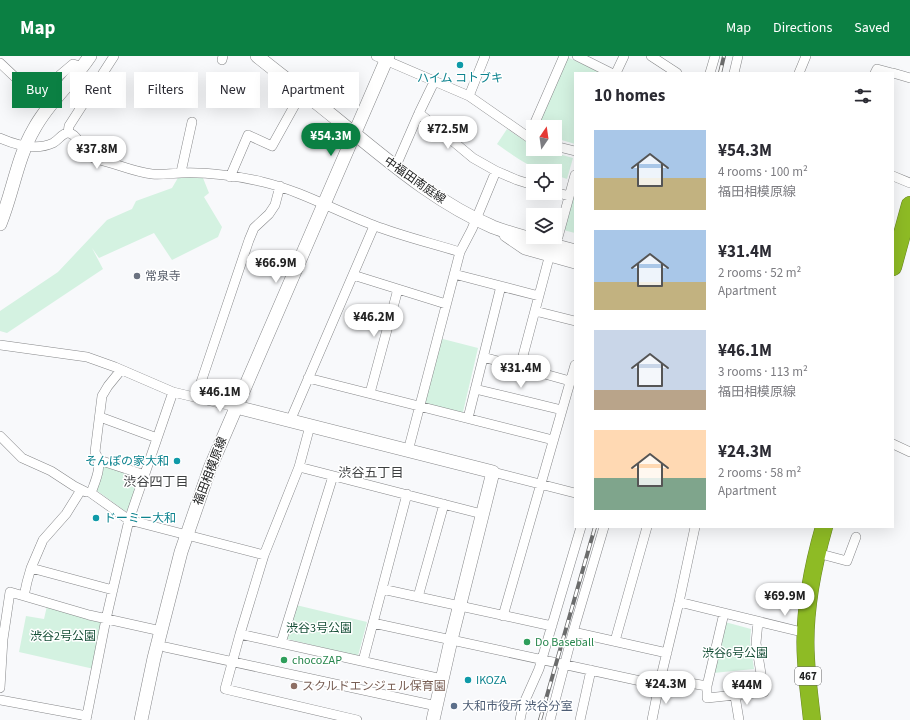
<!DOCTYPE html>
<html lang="en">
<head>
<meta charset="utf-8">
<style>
	:root { --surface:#fff; --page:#f2f2f3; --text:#2b2b33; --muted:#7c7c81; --accent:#0b8043 }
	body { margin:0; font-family:"Source Sans 3","Noto Sans JP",sans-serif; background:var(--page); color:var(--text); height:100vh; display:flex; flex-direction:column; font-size:15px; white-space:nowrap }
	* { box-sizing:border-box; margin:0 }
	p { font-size:13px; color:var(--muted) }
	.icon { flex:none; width:22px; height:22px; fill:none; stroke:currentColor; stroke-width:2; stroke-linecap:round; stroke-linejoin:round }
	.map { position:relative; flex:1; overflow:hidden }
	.drawer { position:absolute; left:574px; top:16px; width:320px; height:456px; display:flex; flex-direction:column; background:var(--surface); border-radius:0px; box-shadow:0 4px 16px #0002 }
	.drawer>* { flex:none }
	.guide { position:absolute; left:12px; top:16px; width:380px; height:36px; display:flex; gap:8px }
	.needle { width:26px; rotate:13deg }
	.controls { position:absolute; left:526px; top:64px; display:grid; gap:8px }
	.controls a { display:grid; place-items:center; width:36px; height:36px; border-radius:0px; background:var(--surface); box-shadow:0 4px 16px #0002; font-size:20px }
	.price { position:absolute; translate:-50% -34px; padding:0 9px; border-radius:14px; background:#fff; color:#222; font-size:13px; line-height:26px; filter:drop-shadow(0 1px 2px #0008) }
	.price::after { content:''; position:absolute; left:50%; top:24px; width:12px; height:9px; margin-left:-6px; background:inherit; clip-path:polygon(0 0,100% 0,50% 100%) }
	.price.current { background:var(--accent); color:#fff }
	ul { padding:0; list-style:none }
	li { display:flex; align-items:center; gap:12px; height:100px; padding:0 20px }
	li span { display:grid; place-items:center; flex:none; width:112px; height:80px; border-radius:0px; color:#555 }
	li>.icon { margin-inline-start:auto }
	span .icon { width:48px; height:48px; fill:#fffc; stroke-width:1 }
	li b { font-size:17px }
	h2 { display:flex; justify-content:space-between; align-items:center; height:48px; padding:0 20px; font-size:17px }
	.tag { padding:0 14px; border-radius:0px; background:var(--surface); box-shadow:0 4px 16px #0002; font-size:14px; line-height:36px }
	.tag.current { background:var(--accent); color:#fff }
	header { display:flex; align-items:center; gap:24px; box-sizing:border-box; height:56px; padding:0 20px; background:var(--accent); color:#fff }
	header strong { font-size:19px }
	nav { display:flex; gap:22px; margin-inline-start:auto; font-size:14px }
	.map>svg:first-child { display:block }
</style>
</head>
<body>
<header>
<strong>Map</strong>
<nav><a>Map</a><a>Directions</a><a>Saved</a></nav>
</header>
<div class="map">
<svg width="910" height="664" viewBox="0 0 910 664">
	<rect width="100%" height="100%" fill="#f8f9fb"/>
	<path fill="#d4f2e1" d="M567 1 603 17H575V88L555 82V71H537Z
		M507 73 533 90V93H541L573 102 567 123 555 119V115C531 115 516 101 497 88Z
		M179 120 203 122 209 137 204 141 222 171 218 181 172 204 154 177 99 202 92 192 103 213 7 277 0 275V255L58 216 107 164 132 153 136 145 172 132Z
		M575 128V177L563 174Z
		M439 282 478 292 463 356 460 357 424 348Z
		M105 410 138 420 140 424 129 454 125 455 96 434 103 411Z
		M296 549 367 566 358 600 287 583Z
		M47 550 104 565 94 613 19 596 26 560 44 563Z
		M725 566 751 573 750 585 754 613 713 617Z"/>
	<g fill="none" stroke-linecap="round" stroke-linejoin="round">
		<defs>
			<path id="street" d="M376 0 469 40 528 81 533 83
				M577 0 611 17
				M651 0 677 17
				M222 4 223 0
				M0 7 35 40 73 8 83 11
				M616 17 624 0
				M710 17 715 0
				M734 17 738 0
				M799 17 806 0
				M875 17 877 13 892 17
				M893 17 910 22
				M434 26 419 57 473 102 496 115 517 124 533 129
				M469 40 485 0
				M533 71 564 0
				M68 77 69 70 114 0
				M0 82C16 89 36 95 53 87 59 84 62 77 68 77 77 77 82 93 88 99 90 101 94 102 96 103 115 107 133 116 152 118 162 119 172 117 182 117 206 116 239 120 263 126 301 135 336 155 373 169 401 180 431 187 460 196
				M555 90 575 95
				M395 112 419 57
				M181 116 192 66
				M893 120 910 127
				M230 121 248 79 272 90 302 36
				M555 136 569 140
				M558 181 575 119
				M454 218 539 240
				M353 219 446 248
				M535 255 575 265
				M0 289 87 301 115 311 173 336 236 351
				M483 301 570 325
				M520 311 550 198
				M121 314 108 330 102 340 95 396C103 410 96 423 91 437L129 464 264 499
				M308 322 553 384
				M475 333 562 354
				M370 337 398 233
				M196 341 249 184 254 172 269 158 275 149 280 130
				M100 361 157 382
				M468 362 501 230
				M290 365 374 170
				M310 370 299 411 264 499 240 578 225 633 357 664
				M0 380 22 402 51 415 74 430 86 436
				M893 388 910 396
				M408 395 460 196 472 173 496 115
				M99 404 145 419
				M299 411 482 458
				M493 416 575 437
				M604 471 573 576 667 597
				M817 497 847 505 856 481
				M31 512 113 534
				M382 533 552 570
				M24 540 89 559 161 575
				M418 541 444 448
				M679 546 806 577
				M724 557 707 630V642L764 636 756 587 758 566
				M503 560 575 309
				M373 567 659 629
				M240 578 442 623
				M615 585 647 471
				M281 587 333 420
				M165 591 432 649
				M363 605 407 438
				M666 623 707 630
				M0 632 3 583 10 536 24 540 27 526 31 512 43 484 66 458 81 434
				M735 640 739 664
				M0 644 87 660
				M86 664 106 563 129 464 173 336
				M520 664 523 649 539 613 581 471
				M550 664 573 576
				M580 664 591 614
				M652 664 659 629 679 546 695 471"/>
			<path id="secondary" d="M257 0C286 23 316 46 345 70 392 108 437 147 493 171 519 181 548 187 575 195
				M0 168C13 136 17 102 34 73 49 45 73 26 90 0
				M506 179 525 192 575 206
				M236 351 493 416 451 584 433 664
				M141 664 154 602 181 496 210 412 388 0"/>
			<path id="highway" d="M893 211 910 149
				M812 664C810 644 807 624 806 603 803 559 812 513 824 471"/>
		</defs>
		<use href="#street" stroke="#868789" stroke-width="10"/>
		<use href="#secondary" stroke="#868789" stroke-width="14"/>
		<use href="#highway" stroke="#688524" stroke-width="18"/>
		<use href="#street" stroke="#fff" stroke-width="9"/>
		<use href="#secondary" stroke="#fff" stroke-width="13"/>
		<use href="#highway" stroke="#8ebb25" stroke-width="17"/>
		<defs>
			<path id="rail" d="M720 17 724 0
				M540 664 595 471"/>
		</defs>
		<use href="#rail" stroke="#6b6c6c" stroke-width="4"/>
		<use href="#rail" stroke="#fff" stroke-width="2.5" stroke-dasharray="8" stroke-linecap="butt"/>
	</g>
	<g fill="#0f9aa8" stroke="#fff" stroke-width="1.5">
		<circle cx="460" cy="9" r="4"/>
		<circle cx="177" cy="405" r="4"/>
		<circle cx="96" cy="462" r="4"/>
		<circle cx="468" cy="624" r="4"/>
	</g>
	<circle fill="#6b7280" stroke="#fff" stroke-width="1.5" cx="137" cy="220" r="4"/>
	<g fill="#2e9e5b" stroke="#fff" stroke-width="1.5">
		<circle cx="527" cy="586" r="4"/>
		<circle cx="284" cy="604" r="4"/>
	</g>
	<circle fill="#8d6e63" stroke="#fff" stroke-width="1.5" cx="294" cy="630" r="4"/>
	<circle fill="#5c6f8a" stroke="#fff" stroke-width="1.5" cx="454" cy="650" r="4"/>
	<g text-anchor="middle" stroke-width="3" stroke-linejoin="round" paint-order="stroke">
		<rect fill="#fff" stroke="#646464" stroke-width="1" x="795" y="611" width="26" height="18" rx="3"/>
		<g font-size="11" font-weight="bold" fill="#212222">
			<text x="808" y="624">467</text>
		</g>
		<g font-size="12" fill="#0d838f" stroke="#fff" text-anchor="start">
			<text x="460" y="26" text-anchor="middle">ハイム コトブキ</text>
			<text x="169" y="409" text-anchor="end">そんぽの家大和</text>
			<text x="104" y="466">ドーミー大和</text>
			<text x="476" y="628">IKOZA</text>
		</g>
		<g font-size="12" fill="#212222" stroke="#fff">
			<text transform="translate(415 124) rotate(35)" y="4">中福田南庭線</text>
			<text transform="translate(210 415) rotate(-69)" y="4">福田相模原線</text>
		</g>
		<g font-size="12" fill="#5b616d" stroke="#fff" text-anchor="start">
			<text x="145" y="224">常泉寺</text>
		</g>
		<g font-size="12" fill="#164f37" stroke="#fff">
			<text x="319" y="576">渋谷3号公園</text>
			<text x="63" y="584">渋谷2号公園</text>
			<text x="735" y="601">渋谷6号公園</text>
		</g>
		<g font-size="12" fill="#27864d" stroke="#fff" text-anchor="start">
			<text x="535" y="590">Do Baseball</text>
			<text x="292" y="608">chocoZAP</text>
		</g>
		<g font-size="12" fill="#785e54" stroke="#fff" text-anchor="start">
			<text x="302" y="634">スクルドエンジェル保育園</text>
		</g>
		<g font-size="12" fill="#4e5e75" stroke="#fff" text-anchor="start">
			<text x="462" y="654">大和市役所 渋谷分室</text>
		</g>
		<g font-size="13" fill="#3d3f40" stroke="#fff">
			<text x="371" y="421">渋谷五丁目</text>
			<text x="156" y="430">渋谷四丁目</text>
		</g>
	</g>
</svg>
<div class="controls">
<a><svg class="needle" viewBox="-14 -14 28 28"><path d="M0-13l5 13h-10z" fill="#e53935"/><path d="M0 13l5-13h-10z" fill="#7c7c81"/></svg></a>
<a><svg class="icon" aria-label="locate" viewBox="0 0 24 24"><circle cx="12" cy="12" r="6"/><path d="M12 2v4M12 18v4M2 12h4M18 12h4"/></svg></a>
<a><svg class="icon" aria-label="layers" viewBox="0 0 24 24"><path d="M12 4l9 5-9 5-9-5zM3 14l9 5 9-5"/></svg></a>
</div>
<b class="price" style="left:448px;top:94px">¥72.5M</b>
<b class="price current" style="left:331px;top:101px">¥54.3M</b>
<b class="price" style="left:97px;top:114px">¥37.8M</b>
<b class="price" style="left:276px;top:228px">¥66.9M</b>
<b class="price" style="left:374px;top:282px">¥46.2M</b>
<b class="price" style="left:521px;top:333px">¥31.4M</b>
<b class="price" style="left:220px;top:357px">¥46.1M</b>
<b class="price" style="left:785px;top:561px">¥69.9M</b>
<b class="price" style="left:666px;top:649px">¥24.3M</b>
<b class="price" style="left:747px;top:650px">¥44M</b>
<div class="guide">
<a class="tag current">Buy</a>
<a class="tag">Rent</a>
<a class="tag">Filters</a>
<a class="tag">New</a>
<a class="tag">Apartment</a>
</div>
<section class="drawer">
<h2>10 homes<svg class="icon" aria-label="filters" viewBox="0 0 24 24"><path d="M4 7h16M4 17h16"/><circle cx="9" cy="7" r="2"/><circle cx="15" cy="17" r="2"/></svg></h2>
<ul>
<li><span style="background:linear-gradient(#a9c7e8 60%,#c2b280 0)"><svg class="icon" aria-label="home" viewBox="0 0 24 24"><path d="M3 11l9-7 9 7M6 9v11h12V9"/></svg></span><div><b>¥54.3M</b><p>4 rooms · 100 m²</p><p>福田相模原線</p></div></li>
<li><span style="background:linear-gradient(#a9c7e8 65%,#c2b280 0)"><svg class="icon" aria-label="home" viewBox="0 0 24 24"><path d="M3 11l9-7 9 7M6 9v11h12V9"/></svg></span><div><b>¥31.4M</b><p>2 rooms · 52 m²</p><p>Apartment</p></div></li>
<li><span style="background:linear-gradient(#c9d6e8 75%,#b9a48a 0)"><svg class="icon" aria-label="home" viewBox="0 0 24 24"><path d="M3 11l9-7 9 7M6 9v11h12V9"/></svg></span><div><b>¥46.1M</b><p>3 rooms · 113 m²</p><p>福田相模原線</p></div></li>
<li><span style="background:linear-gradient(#ffd9b3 60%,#7fa58c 0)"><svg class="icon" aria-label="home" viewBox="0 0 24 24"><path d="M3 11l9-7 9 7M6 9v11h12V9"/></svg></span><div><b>¥24.3M</b><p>2 rooms · 58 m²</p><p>Apartment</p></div></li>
</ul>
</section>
</div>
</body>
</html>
